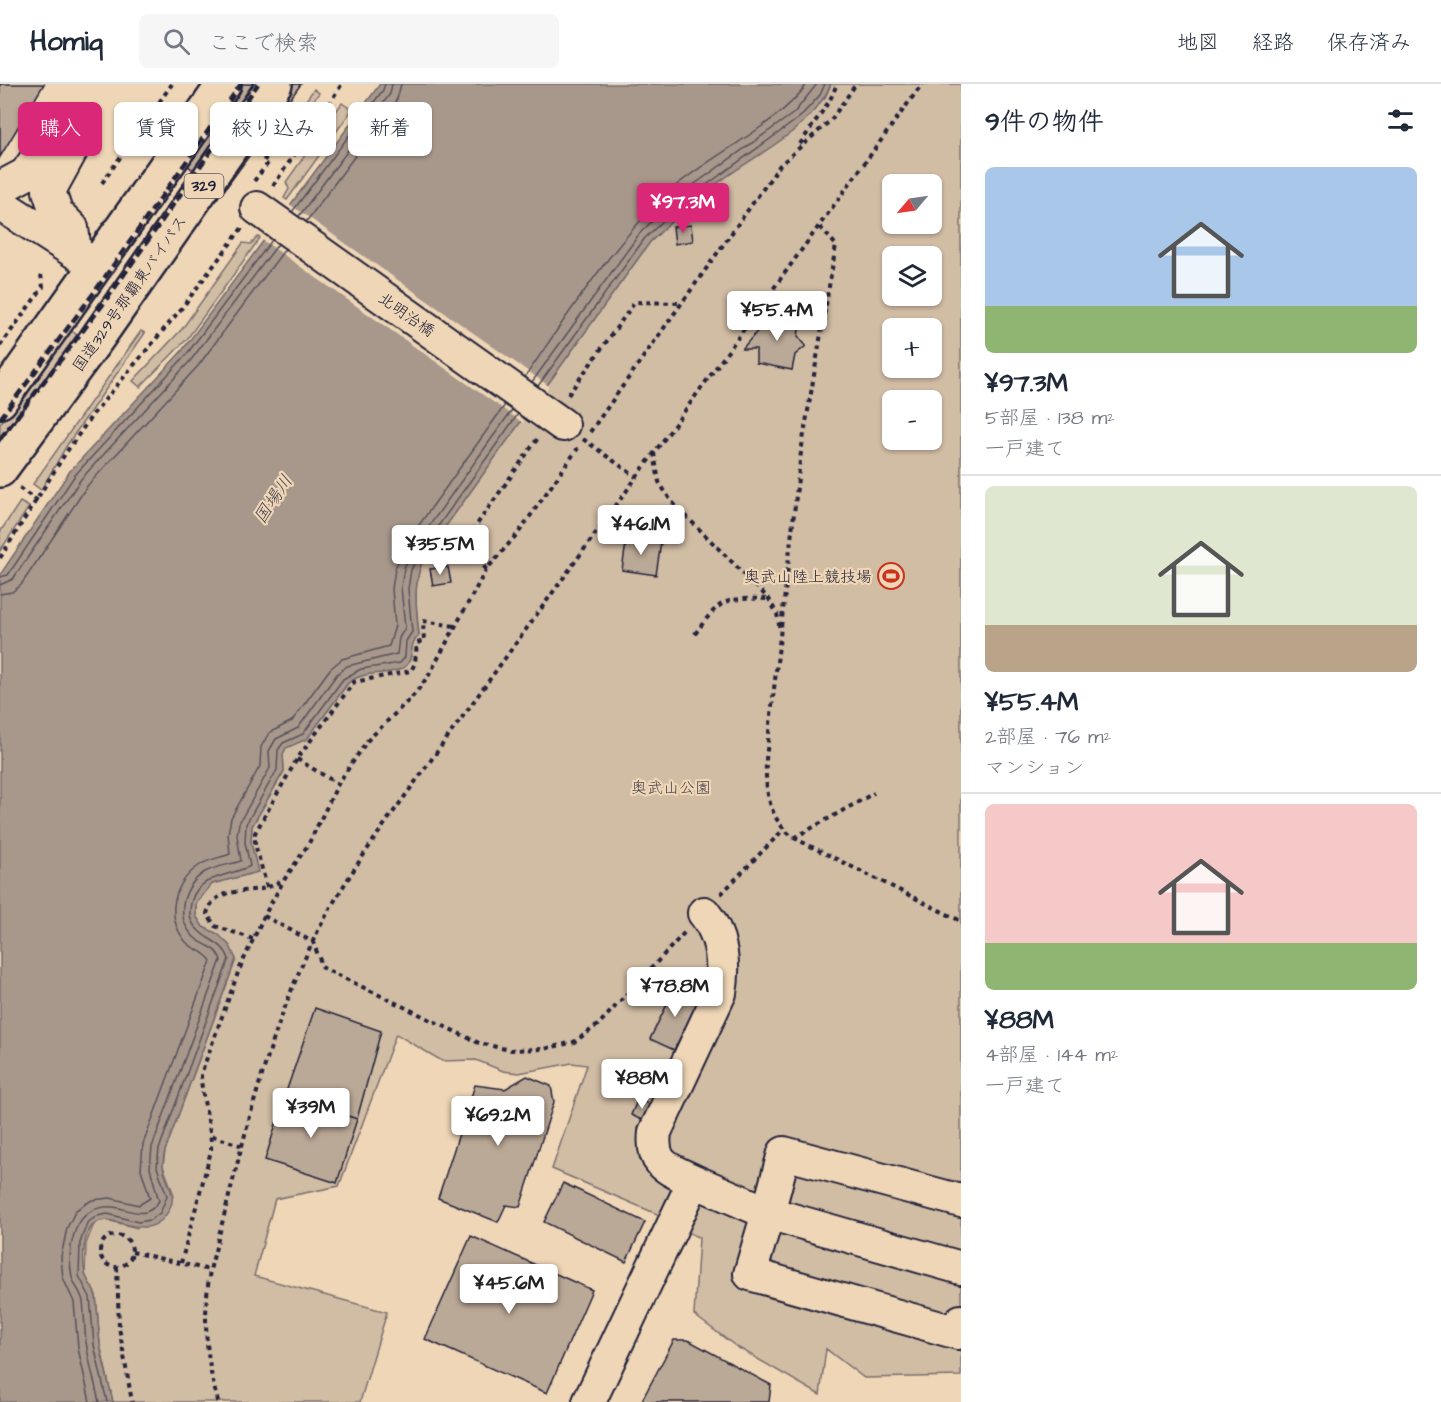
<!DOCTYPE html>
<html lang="ja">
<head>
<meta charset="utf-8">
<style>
	:root { --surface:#fff; --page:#f6f6f7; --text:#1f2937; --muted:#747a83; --line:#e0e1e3; --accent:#db2777 }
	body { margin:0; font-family:"Architects Daughter","Klee One",sans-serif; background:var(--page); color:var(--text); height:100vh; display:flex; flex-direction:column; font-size:22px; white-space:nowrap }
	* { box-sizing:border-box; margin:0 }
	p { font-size:20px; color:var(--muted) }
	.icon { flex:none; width:33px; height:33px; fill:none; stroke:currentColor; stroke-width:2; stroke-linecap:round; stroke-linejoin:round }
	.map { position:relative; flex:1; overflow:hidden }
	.panel { display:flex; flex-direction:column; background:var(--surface); width:480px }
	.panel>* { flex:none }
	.banner { position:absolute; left:18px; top:18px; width:570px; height:54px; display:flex; gap:12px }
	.needle { width:39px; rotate:241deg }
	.buttons { position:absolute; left:882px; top:90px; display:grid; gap:12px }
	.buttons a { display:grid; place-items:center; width:60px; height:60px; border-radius:9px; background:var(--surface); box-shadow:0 2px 4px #0004; font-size:30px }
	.price { position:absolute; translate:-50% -51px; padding:0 14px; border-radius:6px; background:#fff; color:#222; font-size:20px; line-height:39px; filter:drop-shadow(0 2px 3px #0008) }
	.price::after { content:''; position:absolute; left:50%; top:36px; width:18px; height:14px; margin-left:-9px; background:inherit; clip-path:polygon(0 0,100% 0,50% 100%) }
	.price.active { background:var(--accent); color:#fff }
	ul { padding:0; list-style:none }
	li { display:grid; align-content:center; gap:12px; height:318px; padding:0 24px }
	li+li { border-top:2px solid var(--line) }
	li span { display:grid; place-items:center; height:186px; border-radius:9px; color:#555 }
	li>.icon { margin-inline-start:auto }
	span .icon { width:108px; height:108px; fill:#fffc; stroke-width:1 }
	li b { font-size:26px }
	h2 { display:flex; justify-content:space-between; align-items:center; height:72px; padding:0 24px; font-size:26px }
	.chip { padding:0 21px; border-radius:9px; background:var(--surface); box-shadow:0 2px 4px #0004; font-size:21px; line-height:54px }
	.chip.active { background:var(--accent); color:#fff }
	header { display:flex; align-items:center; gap:36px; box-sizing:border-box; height:84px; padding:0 30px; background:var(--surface); border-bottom:2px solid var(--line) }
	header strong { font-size:28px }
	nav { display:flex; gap:33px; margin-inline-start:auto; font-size:21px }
	.search { width:420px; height:54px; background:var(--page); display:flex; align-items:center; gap:15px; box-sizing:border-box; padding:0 21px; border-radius:9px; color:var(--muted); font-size:22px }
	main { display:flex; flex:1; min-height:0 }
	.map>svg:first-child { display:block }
</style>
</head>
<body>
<header>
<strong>Homiq</strong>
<div class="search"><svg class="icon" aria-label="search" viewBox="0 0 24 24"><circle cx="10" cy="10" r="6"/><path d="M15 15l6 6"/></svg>ここで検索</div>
<nav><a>地図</a><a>経路</a><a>保存済み</a></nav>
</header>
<main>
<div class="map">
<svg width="961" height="1318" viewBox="0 0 961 1318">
	<rect width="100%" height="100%" fill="#eed6b6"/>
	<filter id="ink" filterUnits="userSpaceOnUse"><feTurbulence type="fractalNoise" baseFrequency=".0167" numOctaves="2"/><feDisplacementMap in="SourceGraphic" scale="12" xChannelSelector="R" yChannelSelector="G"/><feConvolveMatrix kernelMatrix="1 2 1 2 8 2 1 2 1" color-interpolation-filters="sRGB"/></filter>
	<g filter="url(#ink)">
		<path fill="#d1bca4" stroke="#7a6f70" stroke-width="1.5" fill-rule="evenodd" d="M831 0H961V1292L864 1294 826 1265 820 1311 737 1263 694 1231 699 1154 657 1130 552 1085 587 981 572 979 519 989 503 987 476 976 442 977 396 950 339 1102 275 1115 254 1192 387 1228 360 1318H113L100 1260 96 1211 85 1191 86 1160 93 1142 99 1137 107 1136 137 1144 174 1111 163 1082 165 1067 236 875 218 850 203 843 196 832V819L212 800 257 788 251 758 252 742 284 687 283 670 286 663 307 655 348 599 355 593 411 576 412 559 419 551C416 522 412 499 425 471L650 158 687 123 825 14ZM892 100H932V140H892ZM892 172H932V212H892ZM892 244H932V284H892ZM892 316H932V356H892Z
			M314 5 319 9 279 65 274 61Z
			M342 19 352 26 287 116 284 114 289 105 286 98Z
			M258 153 260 154 187 255 140 303 133 297 182 245 243 159 251 160Z
			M69 245 77 251 0 361V340Z
			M141 247 145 249 67 361 41 406 33 400Z
			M20 418 29 423 0 467V448Z"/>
		<path fill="#a8988c" stroke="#72696c" stroke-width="1.5" d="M380 0H831C811 47 754 71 715 101 691 118 671 138 650 158L425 471C412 499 416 522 419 552 407 559 416 577 403 584 386 593 366 585 348 599L307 655 286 664 283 670 284 687 252 742 251 758 258 788 212 800 196 819V832L203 843 218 850 230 862 236 875 165 1067C164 1071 163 1076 163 1081 163 1096 178 1108 170 1124 149 1166 113 1123 93 1141 83 1151 82 1176 85 1189 87 1198 95 1205 96 1214 98 1229 98 1245 100 1260 103 1279 109 1299 113 1318H0V491L70 387 181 268Z"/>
		<path fill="#eed6b6" d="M288 119 549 302 523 339 261 155Z"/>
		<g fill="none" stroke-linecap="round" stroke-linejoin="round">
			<path stroke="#58515b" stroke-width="1.5" d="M292 128 383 6 385 0
				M299 132 390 10 392 0
				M306 138 397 15 401 0
				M525 293C569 229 613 159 671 106 709 72 780 40 807 0
				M532 298 640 149 678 112 794 29 817 0
				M538 302 645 154 683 118 799 34 820 11 825 0
				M0 493 8 491 75 391 186 271 272 156
				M0 501 13 495 81 395 191 276 278 160
				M0 510 12 508 21 501 88 401 198 282 285 165
				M90 1318 78 1264 74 1218 63 1194 61 1173 67 1144 76 1126 92 1116 110 1114 139 1121 150 1114 141 1085 143 1060 211 877C205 867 193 866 185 857 165 832 173 799 200 781 209 775 220 774 230 770L228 750 231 734 260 682 261 663 269 649 292 637 330 585 342 575 389 562 395 542 392 505 395 485 404 462 505 321
				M99 1318C95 1300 90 1282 87 1264 84 1249 85 1233 83 1218 82 1209 74 1202 72 1193 67 1167 72 1126 105 1123 126 1120 143 1141 159 1117L150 1084 152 1063 221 876C216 861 202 862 193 852 174 832 183 802 205 788 216 782 229 781 241 777L237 751 239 739 270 684 269 667 276 655 298 644 337 590 347 582 397 570 399 554 405 544 401 503 404 484 412 466 512 326
				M107 1318 94 1261 90 1213 79 1192 80 1159 87 1139 97 1132 108 1130 138 1138 150 1136 160 1129 167 1112 157 1083 159 1065 229 875C223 858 210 858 199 847 193 842 189 834 190 826 192 791 226 794 250 782L245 758 246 740 277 686 278 666 283 659 303 650 343 595 361 585 400 579 405 573 406 557 412 548 408 505 411 486 419 469 518 330"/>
		</g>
		<path fill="#bba997" stroke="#22223b" stroke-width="1.5" d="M0 0H44L0 73Z
			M214 0H301L223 108 168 67Z
			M691 141 693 157 675 160 673 143Z
			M771 231 801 235 798 252 806 262 795 271 792 286 756 279V265H742Z
			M627 452 661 458 656 491 622 486Z
			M448 483 451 499 433 502 430 485Z
			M676 902 700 914 674 966 650 955Z
			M315 924 381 947 357 1035 285 1011Z
			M527 992 551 1002 554 1018 520 1123 506 1121 498 1138 438 1114 475 1001 505 1005Z
			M285 1011 357 1035 337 1099 265 1076Z
			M638 1015 654 1022 646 1038 631 1031Z
			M563 1099 645 1138 626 1178 544 1138Z
			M471 1152 592 1206 547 1309 425 1255Z
			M674 1256H688L771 1301 769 1318H641Z"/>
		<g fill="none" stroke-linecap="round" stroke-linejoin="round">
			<defs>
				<path id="minor" d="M0 104 26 90 43 65 56 55H62L72 65 49 107 56 128 72 144 75 168
					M0 120 84 174
					M257 124 563 341
					M694 1097 768 1129 784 1069 961 1117
					M961 1184 768 1129 750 1190 958 1249 961 1237
					M589 1318 694 1097C667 1084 651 1081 655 1048L720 909C725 881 722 851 704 829"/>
				<path id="highway" d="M0 317 224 0
					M0 386 96 256 275 0"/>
			</defs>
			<use href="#minor" stroke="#22223b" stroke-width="36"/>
			<use href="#highway" stroke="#22223b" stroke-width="38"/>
			<path stroke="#22223b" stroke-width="4" stroke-dasharray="4.5 4.5" stroke-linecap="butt" d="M129 43 134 36 155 52
				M800 60 830 16 837 0
				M254 97 269 78 257 70
				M102 99 172 0
				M273 102 342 0
				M820 143 836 161 801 368 766 675C765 705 768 735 794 754L961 837
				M0 262 43 203 41 191
				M568 311 635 218 681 219
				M590 348 780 81 831 36 856 0
				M583 355 636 393
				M654 369 659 398 671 417 769 515 777 530 780 546
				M19 404 38 417
				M0 474 65 370 93 330 181 225 242 144
				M486 486 468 453 538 354
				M695 550C721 514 724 514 768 515
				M297 675 338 700
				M794 754 874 709
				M267 803 255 760V749L297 675 354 598 411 587 415 579 417 559 424 557 423 537 455 542
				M721 810 783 746
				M264 832 313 858 323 884 479 959 510 966 544 965 574 958 598 941 685 848
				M253 855 215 842 207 830C213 803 245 809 266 804 272 802 278 798 284 796
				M212 1052 243 1062
				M100 1167a16 16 0 1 1 32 0a16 16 0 1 1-32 0Z
				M132 1168 210 1186
				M181 1179 211 1067C212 1041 201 1016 201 990L239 886 264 832 284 796 308 761 338 700 367 657 414 611 429 591 486 486 519 448 578 364
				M117 1183 119 1243 132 1318
				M218 1318C205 1272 203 1233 210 1186 239 1076 263 962 312 859 333 815 361 774 389 734L922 0"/>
			<use href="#minor" stroke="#eed6b6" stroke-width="32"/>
			<use href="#highway" stroke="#eed6b6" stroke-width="33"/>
			<path stroke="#22223b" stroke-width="4.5" stroke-dasharray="9 4.5" stroke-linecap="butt" d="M0 335 93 210 241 0
				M0 355 104 219 258 0"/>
		</g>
	</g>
	<defs>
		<symbol id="stadium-ring" viewBox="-11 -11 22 22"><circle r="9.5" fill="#eed6b6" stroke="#c8321e" stroke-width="1.5"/><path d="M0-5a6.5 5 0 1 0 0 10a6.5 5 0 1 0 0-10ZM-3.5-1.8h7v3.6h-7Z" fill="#c8321e"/></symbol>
	</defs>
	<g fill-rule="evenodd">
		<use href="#stadium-ring" x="876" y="477" width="30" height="30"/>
	</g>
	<g text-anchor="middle" stroke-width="4.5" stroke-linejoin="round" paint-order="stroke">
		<rect fill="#eed6b6" stroke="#5f5860" stroke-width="1.5" x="184.5" y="90" width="39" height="24" rx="4.5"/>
		<g font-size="15" font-weight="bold" fill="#22223b">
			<text x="204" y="107">329</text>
		</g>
		<g font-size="16" fill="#22223b" stroke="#eed6b6">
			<text transform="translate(129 209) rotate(-55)" y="6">国道329号那覇東バイパス</text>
			<text transform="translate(407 230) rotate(35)" y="6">北明治橋</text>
		</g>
		<g font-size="16" fill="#22223b" stroke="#eed6b6" text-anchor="end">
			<text x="872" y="498">奥武山陸上競技場</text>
		</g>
		<g font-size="16" fill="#454150" stroke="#eed6b6">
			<text x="671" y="709">奥武山公園</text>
		</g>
		<g font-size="18" font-style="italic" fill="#4a4553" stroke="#eed6b6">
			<text transform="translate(273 415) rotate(-56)" y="6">国場川</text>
		</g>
	</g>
</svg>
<div class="buttons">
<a><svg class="needle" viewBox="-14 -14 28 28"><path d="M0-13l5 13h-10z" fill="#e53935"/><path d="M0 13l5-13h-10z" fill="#747a83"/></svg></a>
<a><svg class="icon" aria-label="layers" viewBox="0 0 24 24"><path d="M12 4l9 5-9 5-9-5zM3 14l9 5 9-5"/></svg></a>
<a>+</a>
<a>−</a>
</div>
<b class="price active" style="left:683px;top:150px">¥97.3M</b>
<b class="price" style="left:777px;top:258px">¥55.4M</b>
<b class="price" style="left:641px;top:472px">¥46.1M</b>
<b class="price" style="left:440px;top:492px">¥35.5M</b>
<b class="price" style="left:675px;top:934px">¥78.8M</b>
<b class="price" style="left:642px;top:1026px">¥88M</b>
<b class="price" style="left:311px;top:1055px">¥39M</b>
<b class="price" style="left:498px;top:1063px">¥69.2M</b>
<b class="price" style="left:509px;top:1231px">¥45.6M</b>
<div class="banner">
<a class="chip active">購入</a>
<a class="chip">賃貸</a>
<a class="chip">絞り込み</a>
<a class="chip">新着</a>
</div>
</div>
<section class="panel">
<h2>9件の物件<svg class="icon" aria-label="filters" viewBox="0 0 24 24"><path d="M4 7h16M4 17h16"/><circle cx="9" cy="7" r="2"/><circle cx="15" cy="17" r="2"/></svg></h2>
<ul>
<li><span style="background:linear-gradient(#a9c7e8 75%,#8fb573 0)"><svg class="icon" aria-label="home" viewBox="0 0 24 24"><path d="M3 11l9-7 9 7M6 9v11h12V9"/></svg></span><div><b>¥97.3M</b><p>5部屋 · 138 m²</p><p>一戸建て</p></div></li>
<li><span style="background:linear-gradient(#dfe7d0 75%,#b9a48a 0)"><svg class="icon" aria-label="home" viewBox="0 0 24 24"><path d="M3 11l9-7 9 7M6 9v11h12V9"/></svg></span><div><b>¥55.4M</b><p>2部屋 · 76 m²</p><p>マンション</p></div></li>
<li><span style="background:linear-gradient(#f6c9c9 75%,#8fb573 0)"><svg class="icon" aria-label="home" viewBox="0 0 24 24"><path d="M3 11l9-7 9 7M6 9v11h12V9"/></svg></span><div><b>¥88M</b><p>4部屋 · 144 m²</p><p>一戸建て</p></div></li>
</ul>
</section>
</main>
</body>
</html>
